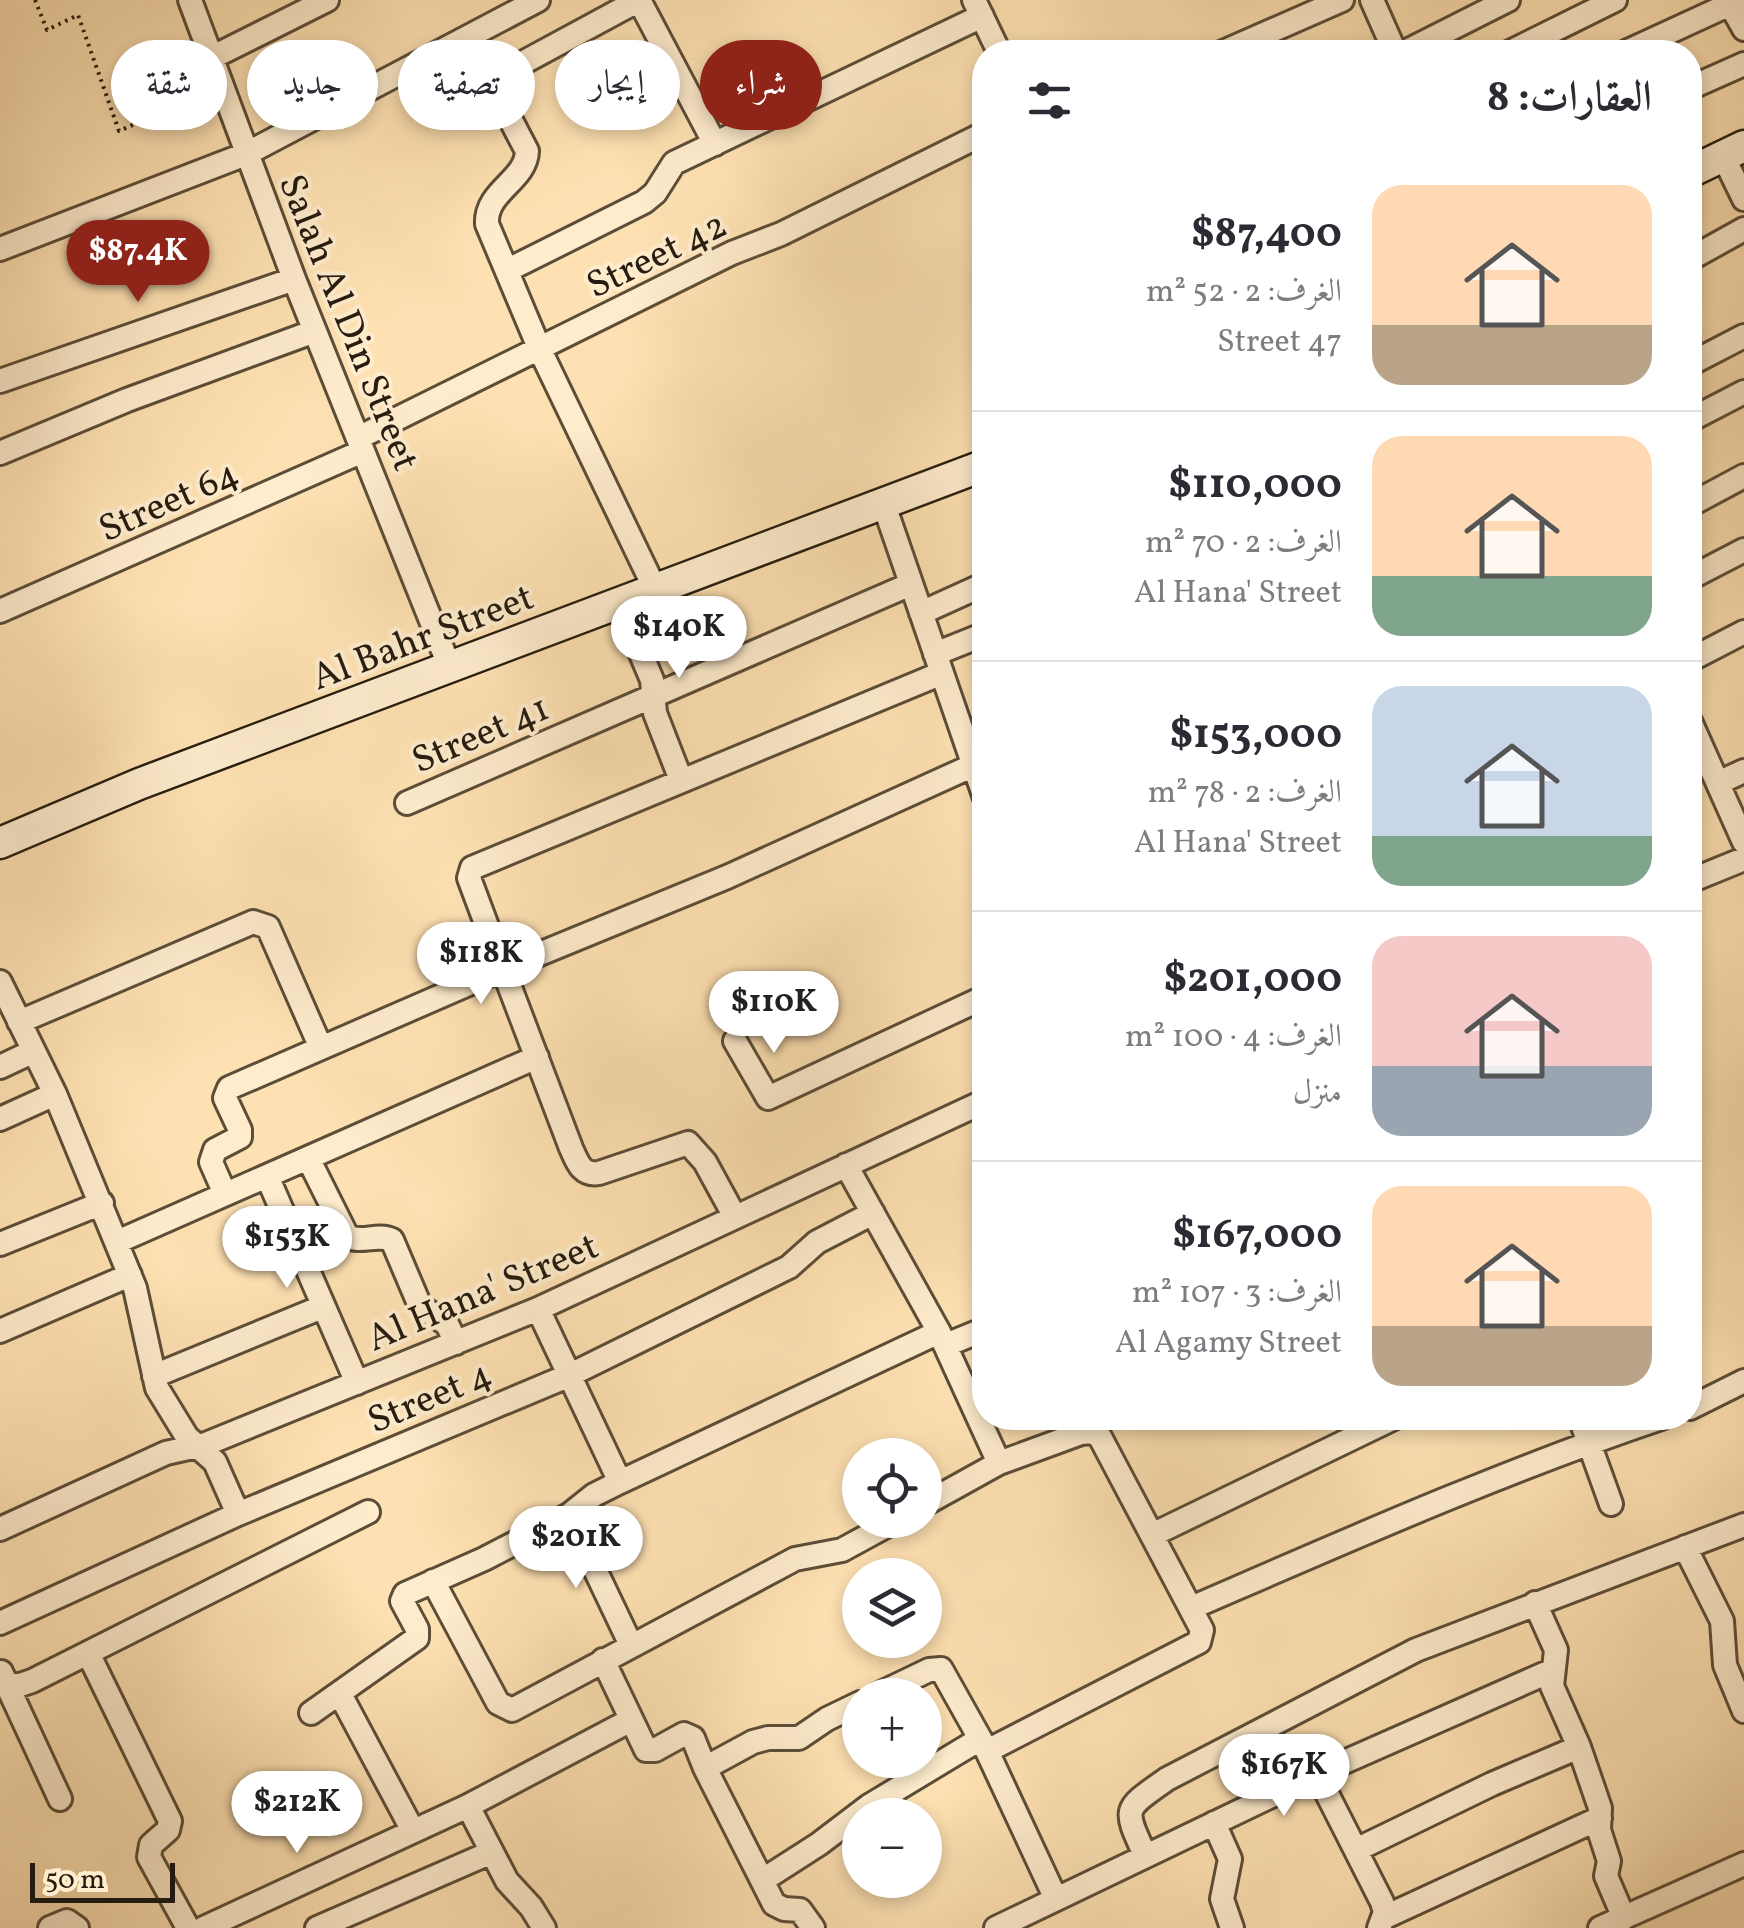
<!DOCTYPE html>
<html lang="ar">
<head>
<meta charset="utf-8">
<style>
	:root { --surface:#fff; --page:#f7f7f7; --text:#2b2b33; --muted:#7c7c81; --line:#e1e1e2; --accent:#8f2418 }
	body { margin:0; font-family:Vollkorn,Amiri,serif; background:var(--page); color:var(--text); direction:rtl; height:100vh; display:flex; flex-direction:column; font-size:38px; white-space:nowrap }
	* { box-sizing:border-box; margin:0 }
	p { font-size:32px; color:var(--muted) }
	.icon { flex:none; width:55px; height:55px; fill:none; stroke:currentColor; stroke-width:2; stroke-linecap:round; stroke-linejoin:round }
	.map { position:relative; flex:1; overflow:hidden; direction:ltr }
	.sheet { position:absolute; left:972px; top:40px; width:730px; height:1390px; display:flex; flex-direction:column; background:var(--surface); border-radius:40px; box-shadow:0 5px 15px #0003; direction:rtl }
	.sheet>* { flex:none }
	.top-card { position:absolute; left:30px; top:40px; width:792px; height:90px; direction:rtl; display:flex; gap:20px }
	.controls { position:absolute; left:842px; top:1438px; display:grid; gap:20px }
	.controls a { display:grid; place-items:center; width:100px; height:100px; border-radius:50%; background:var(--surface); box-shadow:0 5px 15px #0003; font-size:50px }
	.scale { position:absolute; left:30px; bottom:25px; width:145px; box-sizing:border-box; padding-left:10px; border:5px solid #261c0f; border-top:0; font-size:28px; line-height:35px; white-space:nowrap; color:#261c0f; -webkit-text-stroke:8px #feeccd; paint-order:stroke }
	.price { position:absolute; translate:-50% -85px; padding:0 22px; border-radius:35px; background:#fff; color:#222; font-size:32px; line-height:65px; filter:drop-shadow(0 2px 5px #0008) }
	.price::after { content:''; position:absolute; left:50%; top:60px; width:30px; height:22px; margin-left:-15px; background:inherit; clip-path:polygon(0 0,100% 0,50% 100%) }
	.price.active { background:var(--accent); color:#fff }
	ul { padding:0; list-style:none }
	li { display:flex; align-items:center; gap:30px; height:250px; padding:0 50px }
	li+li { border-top:2px solid var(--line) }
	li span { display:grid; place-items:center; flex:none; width:280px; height:200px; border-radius:30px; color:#555 }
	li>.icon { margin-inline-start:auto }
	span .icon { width:120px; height:120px; fill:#fffc; stroke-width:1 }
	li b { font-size:42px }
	h2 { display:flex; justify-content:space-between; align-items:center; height:120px; padding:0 50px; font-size:42px }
	.tag { padding:0 35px; border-radius:45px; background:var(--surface); box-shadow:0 5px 15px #0003; font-size:35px; line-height:90px }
	.tag.active { background:var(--accent); color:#fff }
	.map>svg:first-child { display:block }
</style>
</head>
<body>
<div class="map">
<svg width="1744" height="1928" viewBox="0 0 1744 1928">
	<rect width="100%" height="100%" fill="#fee1b2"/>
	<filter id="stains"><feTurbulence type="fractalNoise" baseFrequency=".002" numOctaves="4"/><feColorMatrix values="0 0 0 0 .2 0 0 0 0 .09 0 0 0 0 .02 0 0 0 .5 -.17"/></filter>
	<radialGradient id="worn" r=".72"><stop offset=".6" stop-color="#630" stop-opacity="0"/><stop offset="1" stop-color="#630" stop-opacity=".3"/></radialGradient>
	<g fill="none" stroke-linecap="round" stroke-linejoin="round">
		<defs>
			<path id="street" d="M190 0 294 279 450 668
				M639 0 715 144
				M974 0 999 52
				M1372 0 1395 52
				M1730 4 1744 29
				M468 38 527 151C526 181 485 191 487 224L540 350 656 591
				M1223 52 1342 0
				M1405 52 1508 0
				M1510 52 1615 0
				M1626 52 1739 0
				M211 58 327 0
				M491 80 639 0
				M1690 88 1744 64
				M1723 156 1744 199
				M0 249 246 154 538 0
				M1690 259 1744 229
				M508 270 644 202 655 193 674 163 982 16
				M1690 364 1744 336
				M0 381 294 279
				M1690 420 1744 392
				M358 438 732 253 781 234 985 133
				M0 453 127 400 315 331
				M883 502 985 798
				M1690 505 1744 476
				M1690 578 1744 550
				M620 604 652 680 655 713 681 780
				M0 611 363 451
				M921 613 985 584
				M935 654 985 634
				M1690 660 1744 632
				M942 673 472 868 469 878 503 969 727 877 985 760
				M1690 721 1744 842
				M1718 783 1744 771
				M407 803 911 584
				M1690 881 1744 859
				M0 982 55 1094 135 1288 157 1388 187 1437 215 1462 238 1514
				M19 1022 253 922 268 927 321 1048
				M735 1041 768 1098 985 997
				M0 1067 34 1051
				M0 1119 55 1094
				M308 1158 347 1236C361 1244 377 1233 392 1240L420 1306 447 1324 456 1343
				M846 1165 939 1332
				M267 1176 357 1383
				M225 1194 211 1162 215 1150 240 1137V1130L225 1098 229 1088 503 969 571 1148C577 1161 581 1176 599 1173L688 1143 705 1162 735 1217
				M117 1242 537 1057
				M0 1244 102 1203
				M538 1309 620 1482
				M0 1331 130 1275
				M946 1345 985 1329
				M154 1376 322 1307
				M1690 1408 1744 1381
				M1580 1418 1611 1504
				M925 1504 999 1463 1081 1433 1092 1432 1100 1437 1202 1630 1199 1642 987 1751 1056 1899
				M569 1515 631 1645
				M0 1529 166 1453 206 1444 538 1309 985 1101
				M1152 1535 1394 1418
				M1685 1547 1722 1621 1725 1665 1744 1711
				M433 1581 498 1703 512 1710 795 1559 842 1550 897 1520
				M1535 1603 1556 1650 1552 1686 1579 1747 1600 1808 1599 1830 1609 1861 1606 1876 1624 1918
				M1191 1608C1346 1541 1501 1472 1661 1418
				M0 1623 238 1514 570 1375 789 1267 817 1242 873 1213
				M88 1653 170 1821 168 1830 151 1845 149 1857 188 1928
				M603 1660 646 1750H655L684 1734 693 1738 705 1768 774 1904 784 1909 800 1910 813 1928
				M1 1672 60 1799
				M0 1685H20L32 1681 368 1512
				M340 1694 412 1829
				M877 1695 929 1670 941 1669 987 1751
				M311 1713 417 1638V1629L402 1601 405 1594 484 1559 569 1515 594 1495 620 1482 939 1332 999 1463
				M705 1768 753 1742 768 1738H799L827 1719 860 1703
				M1317 1774 1382 1902 1385 1912 1379 1928
				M468 1806 631 1720
				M1214 1823 1230 1859 1222 1899 1232 1928
				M1356 1850 1492 1784 1579 1747
				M1145 1855C1123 1807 1123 1810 1167 1779L1416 1650 1744 1525
				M763 1880 819 1844 869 1806 980 1739
				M1383 1918 1600 1818
				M50 1928 67 1921 77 1928
				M204 1928 468 1806 507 1881 531 1907 544 1928
				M317 1928 492 1852
				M996 1928 1317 1774 1553 1670
				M1600 1928 1744 1864"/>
			<path id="secondary" d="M1690 172 1744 146
				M0 843 139 784 985 465"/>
		</defs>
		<use href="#street" stroke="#5c4d38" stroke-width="28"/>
		<use href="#secondary" stroke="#261c0f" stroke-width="35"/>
		<path stroke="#261c0f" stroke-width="4" stroke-dasharray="2.5 5" stroke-linecap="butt" d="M35 0 47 30 78 15 119 131 203 94"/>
		<use href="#street" stroke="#feeccd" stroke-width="22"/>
		<use href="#secondary" stroke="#feeccd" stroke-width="30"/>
	</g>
	<g text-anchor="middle" stroke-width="8" stroke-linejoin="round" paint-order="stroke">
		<g font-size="38" fill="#261c0f" stroke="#feeccd">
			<text transform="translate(656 254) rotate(-26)" y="13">Street 42</text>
			<text transform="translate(350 322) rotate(68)" y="13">Salah Al Din Street</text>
			<text transform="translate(168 500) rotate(-24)" y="13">Street 64</text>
			<text transform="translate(422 636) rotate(-21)" y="13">Al Bahr Street</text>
			<text transform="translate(480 733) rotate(-23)" y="13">Street 41</text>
			<text transform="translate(482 1291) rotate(-23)" y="13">Al Hana' Street</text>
			<text transform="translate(429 1396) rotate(-23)" y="13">Street 4</text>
		</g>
	</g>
	<rect width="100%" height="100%" filter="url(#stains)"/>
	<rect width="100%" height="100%" fill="url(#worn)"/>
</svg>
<div class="controls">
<a><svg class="icon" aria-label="locate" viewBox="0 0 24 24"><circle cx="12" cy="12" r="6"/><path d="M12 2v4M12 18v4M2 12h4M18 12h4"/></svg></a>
<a><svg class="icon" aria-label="layers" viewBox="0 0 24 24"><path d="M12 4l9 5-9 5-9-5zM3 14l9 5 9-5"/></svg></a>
<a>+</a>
<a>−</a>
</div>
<div class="scale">50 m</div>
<b class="price active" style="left:138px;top:305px">$87.4K</b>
<b class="price" style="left:679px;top:681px">$140K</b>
<b class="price" style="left:481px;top:1007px">$118K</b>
<b class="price" style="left:774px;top:1056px">$110K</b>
<b class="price" style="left:287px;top:1291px">$153K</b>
<b class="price" style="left:576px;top:1591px">$201K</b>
<b class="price" style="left:1284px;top:1819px">$167K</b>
<b class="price" style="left:297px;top:1856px">$212K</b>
<div class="top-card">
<a class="tag active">شراء</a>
<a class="tag">إيجار</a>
<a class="tag">تصفية</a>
<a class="tag">جديد</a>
<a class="tag">شقة</a>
</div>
<section class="sheet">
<h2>العقارات: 8<svg class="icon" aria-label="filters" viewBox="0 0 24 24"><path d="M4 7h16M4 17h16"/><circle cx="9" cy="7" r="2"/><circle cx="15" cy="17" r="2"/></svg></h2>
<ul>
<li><span style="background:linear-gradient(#ffd9b3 70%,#b9a48a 0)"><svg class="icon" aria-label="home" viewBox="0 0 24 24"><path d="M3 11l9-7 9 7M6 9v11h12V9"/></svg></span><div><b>$87,400</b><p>الغرف: 2 · 52 m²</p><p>Street 47</p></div></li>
<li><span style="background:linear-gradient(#ffd9b3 70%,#7fa58c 0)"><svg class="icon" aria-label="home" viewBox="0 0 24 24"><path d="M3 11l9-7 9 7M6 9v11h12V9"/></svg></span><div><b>$110,000</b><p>الغرف: 2 · 70 m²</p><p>Al Hana' Street</p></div></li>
<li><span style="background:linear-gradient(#c9d6e8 75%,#7fa58c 0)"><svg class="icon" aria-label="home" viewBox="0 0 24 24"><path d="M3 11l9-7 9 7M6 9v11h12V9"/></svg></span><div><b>$153,000</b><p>الغرف: 2 · 78 m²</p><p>Al Hana' Street</p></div></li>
<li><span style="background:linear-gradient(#f6c9c9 65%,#9aa5b1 0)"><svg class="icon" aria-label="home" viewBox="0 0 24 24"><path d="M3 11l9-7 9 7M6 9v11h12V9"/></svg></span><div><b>$201,000</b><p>الغرف: 4 · 100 m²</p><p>منزل</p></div></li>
<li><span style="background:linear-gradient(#ffd9b3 70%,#b9a48a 0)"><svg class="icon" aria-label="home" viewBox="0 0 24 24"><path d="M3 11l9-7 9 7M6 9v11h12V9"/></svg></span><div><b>$167,000</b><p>الغرف: 3 · 107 m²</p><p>Al Agamy Street</p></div></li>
</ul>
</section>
</div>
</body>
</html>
